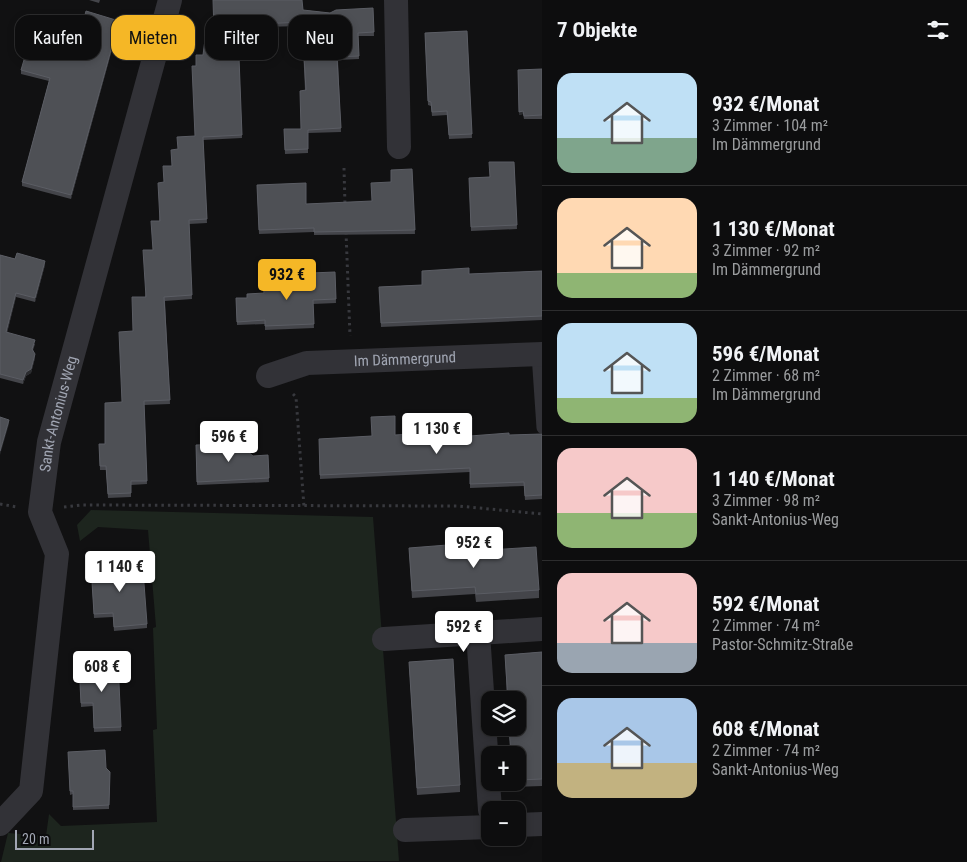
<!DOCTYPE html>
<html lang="de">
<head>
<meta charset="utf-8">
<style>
	:root { --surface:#0d0d0e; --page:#161617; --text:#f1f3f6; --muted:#9a9c9e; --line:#2d2d2e; --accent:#f5b726 }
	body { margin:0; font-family:"Roboto Condensed",sans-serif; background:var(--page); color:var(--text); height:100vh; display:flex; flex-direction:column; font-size:19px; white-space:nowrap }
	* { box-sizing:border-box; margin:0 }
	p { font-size:16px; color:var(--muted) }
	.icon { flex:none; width:28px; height:28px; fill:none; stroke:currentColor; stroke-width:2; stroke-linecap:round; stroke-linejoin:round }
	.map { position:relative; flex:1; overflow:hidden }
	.drawer { display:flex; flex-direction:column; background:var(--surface); width:425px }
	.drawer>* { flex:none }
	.guide { position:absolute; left:15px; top:15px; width:451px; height:45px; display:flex; gap:10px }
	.tools { position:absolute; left:481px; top:691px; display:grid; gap:10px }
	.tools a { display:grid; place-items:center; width:45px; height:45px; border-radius:10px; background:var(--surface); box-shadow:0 2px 8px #0003,0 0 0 1px var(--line); font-size:25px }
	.scale { position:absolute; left:15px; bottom:12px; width:79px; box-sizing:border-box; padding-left:5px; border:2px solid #a1a6b3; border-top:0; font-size:14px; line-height:18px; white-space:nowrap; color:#a1a6b3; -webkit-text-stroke:4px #0c0c0d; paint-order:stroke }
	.price { position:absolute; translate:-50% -42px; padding:0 11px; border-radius:5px; background:#fff; color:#222; font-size:16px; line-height:32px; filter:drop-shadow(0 1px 2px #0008) }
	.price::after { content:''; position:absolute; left:50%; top:30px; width:15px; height:11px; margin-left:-8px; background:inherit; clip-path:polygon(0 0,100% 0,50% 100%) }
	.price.on { background:var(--accent); color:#111 }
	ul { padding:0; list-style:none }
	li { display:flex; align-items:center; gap:15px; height:125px; padding:0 15px }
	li+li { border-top:1px solid var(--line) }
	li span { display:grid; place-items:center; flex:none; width:140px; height:100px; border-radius:15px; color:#555 }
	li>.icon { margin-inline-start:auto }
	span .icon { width:60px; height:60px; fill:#fffc; stroke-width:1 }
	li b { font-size:21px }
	h2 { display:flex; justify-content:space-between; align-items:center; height:60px; padding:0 15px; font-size:21px }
	.tag { padding:0 18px; border-radius:15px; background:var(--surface); box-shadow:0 2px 8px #0003,0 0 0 1px var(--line); font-size:18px; line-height:45px }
	.tag.on { background:var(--accent); color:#111 }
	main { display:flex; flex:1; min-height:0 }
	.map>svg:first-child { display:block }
</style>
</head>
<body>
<main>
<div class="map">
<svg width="542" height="862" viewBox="0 0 542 862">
	<rect width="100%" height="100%" fill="#111112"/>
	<path fill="#1d251e" d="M91 510 373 517 399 861 1 862 8 833 46 836 49 814 61 826 157 822 153 730 157 729 153 628 156 627 148 530 98 527 80 541 77 525Z"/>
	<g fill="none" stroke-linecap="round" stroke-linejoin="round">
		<path stroke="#38393e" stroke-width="3" stroke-dasharray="2.5 4" stroke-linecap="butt" d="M344 168 345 206
			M346 232 350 336
			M293 394 296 397 304 507
			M0 504 17 507
			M64 507 81 505 458 506 542 514"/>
		<path stroke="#323237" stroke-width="11" d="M537 354 542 428"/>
		<g stroke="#323237" stroke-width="24">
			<path d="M396 0 399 147"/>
			<path id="s1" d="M268 376 307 363 542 354"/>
			<path d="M478 633 490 810"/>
			<path d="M384 639 542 629"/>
			<path id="s2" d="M0 824 31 791 57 554 40 512 49 442 170 0"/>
			<path d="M518 825 542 824"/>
			<path d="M405 830 490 827"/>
		</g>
	</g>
	<path fill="#44454a" d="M89 0H100L99 3Z
		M373 8 374 36H358L359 59 338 60 341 132 308 133V153L285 154 284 129H301L305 90 302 26 261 27V34L238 35 242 138 203 140 207 223 189 224 192 299 165 301 170 404 144 405 147 484 131 485V497L108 498 106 470H100L99 444H105L122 402 133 331 145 297 153 250 159 221 164 182 172 166 178 149 195 136 196 66 203 55 214 32 303 10 330 13Z
		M119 24 71 199 22 186V182L49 81 21 74V70L74 56Z
		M467 31 472 138 449 139 447 115 432 116 431 106 428 105 425 33Z
		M542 69V119H524L523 114 519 115 518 70Z
		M514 162 517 229 471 231 469 178 489 177Z
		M412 169 415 234 314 235V232L259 234 257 185 306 204 371 202 391 182Z
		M0 255 15 259 45 265 35 302 16 297 7 333 35 344 33 350 35 358 31 373 26 376 23 384 0 378Z
		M542 271V320L381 327 379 287 422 285 469 274Z
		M335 272 336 303 313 304 314 328 265 330V324L237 325 236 298H247L311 278Z
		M542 434V499L525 500 524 486 470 488V472L320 479 319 439 395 435 444 438Z
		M196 445 253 456 268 455 269 482 197 485Z
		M409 548 473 551 539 590V598L476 602 475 594 412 598Z
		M91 566 147 624V628L114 631 113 617 94 618Z
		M542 652V786L513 787 512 782H518V755H511L509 728H518V700H507L505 655Z
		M409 662 460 785V792L417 795Z
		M79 664 121 727V731L94 732 93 706 81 707Z
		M68 752 106 768 110 772 109 809 73 810V794L70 795Z"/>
	<path fill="#2b2c2f" d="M119 21V24L71 199V195Z
		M523 111V114L519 115V112Z
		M45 261V265L35 302V298Z
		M16 293V297L6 336V332Z
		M35 354V358L31 373 26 376 23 384V380L26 372Z
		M9 420V424L0 455V451Z"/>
	<path fill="#4e5055" stroke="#5b5d64" d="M213 0H302L303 10 330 13 336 10 373 8 374 32 358 33 359 56 337 57 341 128 308 130V149L285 150 284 129H301L300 91 306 90 302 22 261 24V30L238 32 242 135 203 137 207 219 189 220 192 295 164 297 170 400 144 401 147 481H131V493L108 494 106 466H100L99 444H105V403L122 402 119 332 133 331 132 297H146L143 250H153L151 221H160L158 183 164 182 163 166H172L171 150 178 149 177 137 195 136 192 66H196V55H203L206 32H214Z
		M86 11 119 21 71 195 22 182 50 78 21 70 29 43 74 56Z
		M467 31 472 134 449 135 447 111 432 112 431 102 428 101 425 33Z
		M542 69V115L524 116 523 111 519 112 518 70Z
		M489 162H514L517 225 471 227 469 178 490 177Z
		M412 169 415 230 314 232V228L259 230 257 185 306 183V204L372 201 371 183 391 182V170Z
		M17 253 45 261 35 298 16 293 6 332 35 340 32 349 35 354 31 369 26 372 23 380 0 374V255L15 259Z
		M469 268V274L542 271V316L381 323 379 287 422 285V271Z
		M335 272 336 299 313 300 314 324 265 326V320L237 322 236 298H247V294L264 293 263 281 311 278V273Z
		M395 416V435L428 433 433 428 444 438 509 433V435L542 434V495L525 496 524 482 470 484V468L320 475 319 439 372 436 371 417Z
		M0 417 9 420 0 451Z
		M233 439 253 456 268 455 269 478 197 482 196 445 228 444Z
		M473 543V551L536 547 539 590 476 594 475 587 412 591 409 548Z
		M135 563 143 570 147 624 114 627 113 613 94 614 91 566Z
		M542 652V779L518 780V755H511L509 728H518V700H508L505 655Z
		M453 659 460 785 417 788 409 662Z
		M118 662 121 727 94 728 93 703H81L79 664Z
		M105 750 106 768 110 772 109 805 73 807V791H70L68 752Z"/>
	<g text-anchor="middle" stroke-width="4.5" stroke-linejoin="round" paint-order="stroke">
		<g font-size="15" fill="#a1a6b3" stroke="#0c0c0d">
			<text dy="5" stroke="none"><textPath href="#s1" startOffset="139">Im Dämmergrund</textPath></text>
			<text dy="5" stroke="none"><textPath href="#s2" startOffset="429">Sankt-Antonius-Weg</textPath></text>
		</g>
	</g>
</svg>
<div class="tools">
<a><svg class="icon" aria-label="layers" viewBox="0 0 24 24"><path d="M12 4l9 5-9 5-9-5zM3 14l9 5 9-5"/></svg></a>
<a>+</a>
<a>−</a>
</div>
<div class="scale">20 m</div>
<b class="price on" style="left:287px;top:301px">932 €</b>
<b class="price" style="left:437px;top:455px">1 130 €</b>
<b class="price" style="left:229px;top:463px">596 €</b>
<b class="price" style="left:474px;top:569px">952 €</b>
<b class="price" style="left:120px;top:593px">1 140 €</b>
<b class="price" style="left:464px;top:653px">592 €</b>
<b class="price" style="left:102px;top:693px">608 €</b>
<div class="guide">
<a class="tag">Kaufen</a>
<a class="tag on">Mieten</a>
<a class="tag">Filter</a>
<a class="tag">Neu</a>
</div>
</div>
<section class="drawer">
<h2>7 Objekte<svg class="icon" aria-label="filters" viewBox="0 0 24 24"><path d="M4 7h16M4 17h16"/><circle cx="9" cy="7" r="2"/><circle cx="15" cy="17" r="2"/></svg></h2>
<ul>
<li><span style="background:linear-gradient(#bfe0f5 65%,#7fa58c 0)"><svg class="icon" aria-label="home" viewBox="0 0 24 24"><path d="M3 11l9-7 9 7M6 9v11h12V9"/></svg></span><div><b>932 €/Monat</b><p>3 Zimmer · 104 m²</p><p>Im Dämmergrund</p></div></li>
<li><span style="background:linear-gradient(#ffd9b3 75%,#8fb573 0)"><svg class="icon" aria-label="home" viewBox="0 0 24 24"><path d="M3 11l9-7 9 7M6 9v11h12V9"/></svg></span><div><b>1 130 €/Monat</b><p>3 Zimmer · 92 m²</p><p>Im Dämmergrund</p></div></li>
<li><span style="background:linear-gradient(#bfe0f5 75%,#8fb573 0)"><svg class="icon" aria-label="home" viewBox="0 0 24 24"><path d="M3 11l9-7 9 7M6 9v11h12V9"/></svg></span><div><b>596 €/Monat</b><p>2 Zimmer · 68 m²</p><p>Im Dämmergrund</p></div></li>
<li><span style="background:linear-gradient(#f6c9c9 65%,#8fb573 0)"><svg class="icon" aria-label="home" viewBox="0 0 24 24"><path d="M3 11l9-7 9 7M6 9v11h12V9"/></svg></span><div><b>1 140 €/Monat</b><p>3 Zimmer · 98 m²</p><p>Sankt-Antonius-Weg</p></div></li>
<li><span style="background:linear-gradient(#f6c9c9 70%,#9aa5b1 0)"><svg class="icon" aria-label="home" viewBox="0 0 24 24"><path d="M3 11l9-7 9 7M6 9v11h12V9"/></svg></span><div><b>592 €/Monat</b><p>2 Zimmer · 74 m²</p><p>Pastor-Schmitz-Straße</p></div></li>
<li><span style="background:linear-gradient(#a9c7e8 65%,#c2b280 0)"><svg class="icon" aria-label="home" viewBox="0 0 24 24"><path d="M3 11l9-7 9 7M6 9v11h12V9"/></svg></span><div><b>608 €/Monat</b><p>2 Zimmer · 74 m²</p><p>Sankt-Antonius-Weg</p></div></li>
</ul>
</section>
</main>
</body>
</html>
